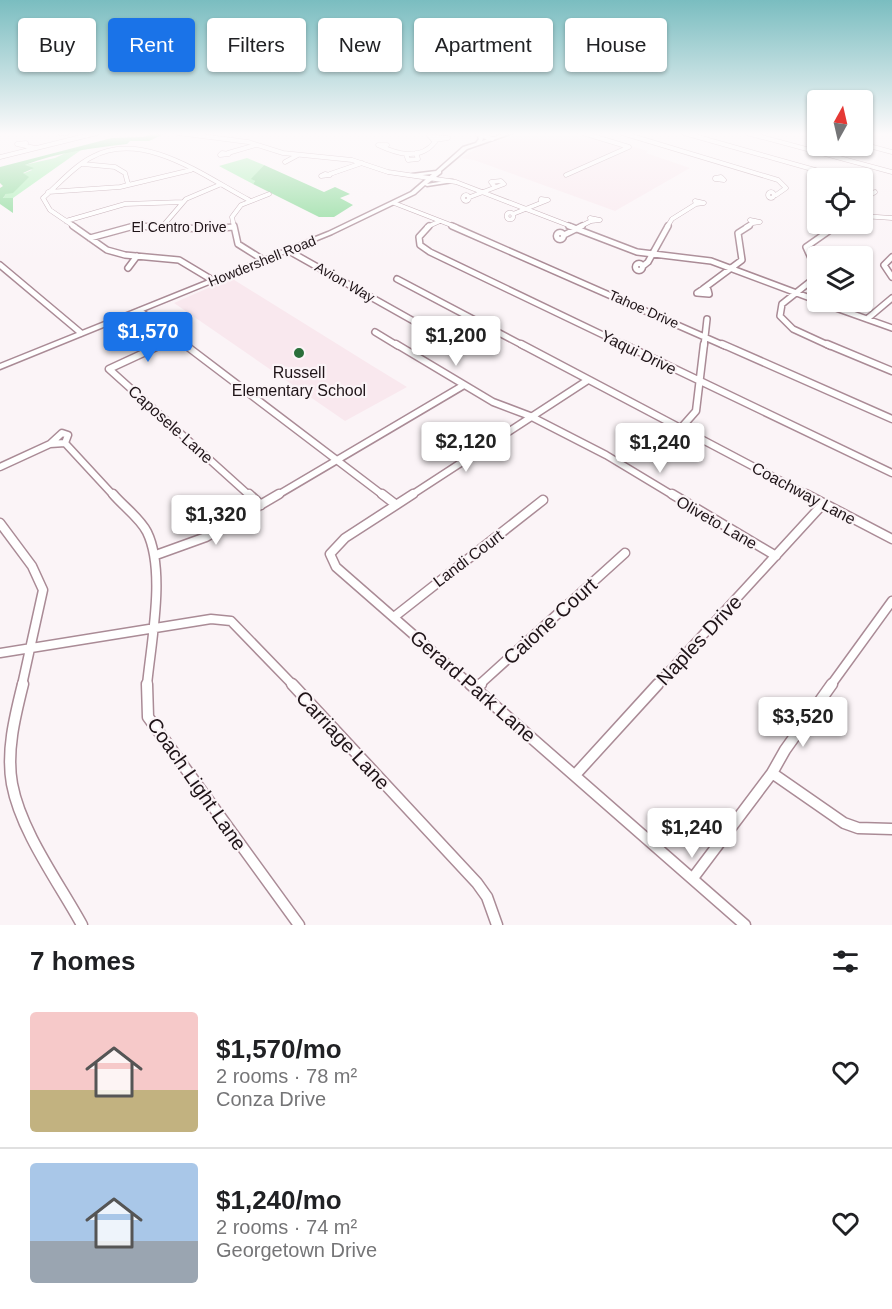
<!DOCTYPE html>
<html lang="en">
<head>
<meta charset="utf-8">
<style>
	:root { --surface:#fff; --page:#f6f6f6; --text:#202124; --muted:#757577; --line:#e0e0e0; --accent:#1a73e8 }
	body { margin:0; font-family:Helvetica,sans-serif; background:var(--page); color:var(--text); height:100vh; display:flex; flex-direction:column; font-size:22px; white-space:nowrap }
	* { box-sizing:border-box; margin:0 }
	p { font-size:20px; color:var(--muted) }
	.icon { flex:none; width:33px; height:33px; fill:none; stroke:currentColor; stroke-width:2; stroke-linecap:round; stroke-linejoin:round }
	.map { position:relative; height:925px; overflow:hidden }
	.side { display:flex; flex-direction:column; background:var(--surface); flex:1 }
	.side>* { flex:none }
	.top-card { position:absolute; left:18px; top:18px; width:856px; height:54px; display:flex; gap:12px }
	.needle { width:39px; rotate:8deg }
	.tools { position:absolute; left:807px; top:90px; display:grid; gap:12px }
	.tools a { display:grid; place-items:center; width:66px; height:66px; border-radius:6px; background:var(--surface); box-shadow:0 2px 4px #0004; font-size:30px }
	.price { position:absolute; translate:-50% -51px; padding:0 14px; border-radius:6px; background:#fff; color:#222; font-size:20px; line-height:39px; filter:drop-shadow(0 2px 3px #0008) }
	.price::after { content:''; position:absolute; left:50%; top:36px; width:18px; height:14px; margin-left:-9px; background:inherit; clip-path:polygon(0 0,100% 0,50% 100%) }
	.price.current { background:var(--accent); color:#fff }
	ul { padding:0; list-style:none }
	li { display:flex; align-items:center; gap:18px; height:150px; padding:0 30px }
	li+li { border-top:2px solid var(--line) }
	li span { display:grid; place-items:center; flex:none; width:168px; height:120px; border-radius:6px; color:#555 }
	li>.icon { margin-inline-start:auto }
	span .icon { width:72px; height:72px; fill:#fffc; stroke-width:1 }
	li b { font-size:26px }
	h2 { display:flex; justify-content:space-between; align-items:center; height:72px; padding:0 30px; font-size:26px }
	.chip { padding:0 21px; border-radius:6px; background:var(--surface); box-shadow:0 2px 4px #0004; font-size:21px; line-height:54px }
	.chip.current { background:var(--accent); color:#fff }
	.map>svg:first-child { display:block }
</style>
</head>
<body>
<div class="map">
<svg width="892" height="925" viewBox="0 0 892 925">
	<rect width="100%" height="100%" fill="#fbf4f7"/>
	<path fill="#f9e8ee" d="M524 133H587L648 151 646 153 690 168 615 211 474 160 461 158 480 146Z
		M231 278 371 365 407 387 345 421 174 303Z"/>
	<path fill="#a6f0b2" d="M72 150H81L13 198H3L22 174 32 170 24 165 55 158Z
		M247 158 264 165 252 179 255 181 253 184 219 166Z"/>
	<path fill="#84d993" d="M156 133 164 134 149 141H130L127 144C92 148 59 152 25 165L34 168 23 173 29 177 13 193 6 194 3 198H13V213L0 204V188L3 186 0 183V167L112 138 143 137Z
		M264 165 324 192 335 187 350 194 340 198 353 205 334 217H319L253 184 255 181 251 179Z"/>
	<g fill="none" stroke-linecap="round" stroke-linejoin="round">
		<defs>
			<path id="minor-far4" d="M60 133H67
				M178 133 248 142 283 153 352 160 388 172 456 182 573 227
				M475 133 492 139
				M583 133 629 147
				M622 133 778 180 786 188 776 195
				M684 133 840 177
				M747 133 892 172
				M433 137 448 138 435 140
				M862 144 892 152
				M24 145 26 143 17 144 35 148
				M383 147 387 145H378C397 154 420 161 435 142L427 133
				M222 153 229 154 220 155Z
				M228 153 256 145
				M406 154 408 160 418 159 416 153
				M0 157 97 133
				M285 162 298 155
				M83 164 115 167 125 173 128 184
				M325 174 330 175 321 176Z
				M330 174 362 163
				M566 175 629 147
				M721 177 724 180 715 179V178Z
				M768 195a3 3 0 1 1 6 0a3 3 0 1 1-6 0Z
				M48 192 120 187 191 170
				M463 198a3 3 0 1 1 6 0a3 3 0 1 1-6 0Z
				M470 197 504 184 501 181 491 182 494 186
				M862 200 875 192
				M695 201 704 203 696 204Z
				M394 203 456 227
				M506.5 216a3.5 3.5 0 1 1 7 0a3.5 3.5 0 1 1-7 0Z
				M513 214 548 200 541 199V202
				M862 216 892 218
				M590 218 600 220 591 221Z
				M750 220 760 222 753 223Z
				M66 221 125 204 183 202
				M75 227 50 210 43 198C58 185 74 166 92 157 143 129 205 177 249 200
				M129 227H168
				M162 227 186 199 219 185
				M229 227H234
				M234 227 232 217 241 205 269 194
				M427 227 440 221
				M579 227 591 221
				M667 227 672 219 696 204
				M746 227 753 223
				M834 227 839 224"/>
			<path id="minor-far3" d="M73 226 107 250 125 255 179 260 214 281
				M234 226 238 244 265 261
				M429 226 419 237 420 245 430 252 626 346
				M452 226 725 346
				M569 226 637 252 711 261 818 301
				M556.5 236a3.5 3.5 0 1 1 7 0a3.5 3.5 0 1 1-7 0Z
				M564 235 582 226
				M90 238 134 226 207 229 234 227
				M289 251 433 332
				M892 257 884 265 892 277
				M635.5 267a3.5 3.5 0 1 1 7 0a3.5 3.5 0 1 1-7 0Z
				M0 265 81 333
				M643 266 648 262 668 226
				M128 268 137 256
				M397 279 524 346
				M703 289 742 260 738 233 749 226
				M703 289 708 290 709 294 697 293Z
				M819 302 892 328
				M140 311 186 346
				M867 319 892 298
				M375 332 398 346
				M159 346 176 338
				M704 346 707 319
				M830 346 793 329 780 316 782 304 816 277V269L806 247 836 226"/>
			<path id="minor-far2" d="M163 344 109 369 250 496
				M184 344 384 496
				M396 344 493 402 530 416 606 455 674 496
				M521 344 809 496
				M623 344 892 473
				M722 344 892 419
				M827 344 892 371
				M681 428 696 411 704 344
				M50 444 62 433 68 435 65 443
				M0 467 50 444 65 443 114 496
				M276 496 464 385
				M410 496 588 380"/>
			<path id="minor-far1" d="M113 494C123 506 140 518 147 532 166 571 151 642 147 685
				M249 494 261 505
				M382 494 395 504
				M413 494 345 538 330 554 336 567 471 685
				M672 494 776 556
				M806 494 892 539
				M0 523 32 566 43 590 22 685
				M156 555 206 537 279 494
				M394 617 543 500
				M0 653 211 619 231 621 293 685
				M479 685 625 553
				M657 685 823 504
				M831 685 892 601"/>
			<path id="minor" d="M23 684C15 716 6 751 12 784 21 832 59 883 82 925
				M147 684 148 717 299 925
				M292 684 477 883 487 897 497 925
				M470 684 745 925
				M475 689 481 684
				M772 773 844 823 858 828 892 829
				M575 775 658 684
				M693 878 772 773 785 750 832 684"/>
			<path id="major" d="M477 133 495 134 497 135 495 136 482 135 483 139 482 141 506 133H513L467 149 441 171V173L427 184 451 180H453V182L427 186 425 185 415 194 332 234 0 369V364L328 232 411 192 432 174 414 176 412 175V174L436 171 463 147 476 143 479 139Z"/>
		</defs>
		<use href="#minor-far4" stroke="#aa8b96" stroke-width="5"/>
		<use href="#minor-far3" stroke="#aa8b96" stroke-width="8"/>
		<use href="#minor-far2" stroke="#aa8b96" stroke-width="9"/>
		<use href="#minor-far1" stroke="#aa8b96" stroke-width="11"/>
		<use href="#minor" stroke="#aa8b96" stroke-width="13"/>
		<use href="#major" stroke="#aa8b96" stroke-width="3"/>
		<use href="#minor-far4" stroke="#fff" stroke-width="4"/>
		<use href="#minor-far3" stroke="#fff" stroke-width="5"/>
		<use href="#minor-far2" stroke="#fff" stroke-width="6"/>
		<use href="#minor-far1" stroke="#fff" stroke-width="8"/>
		<use href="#minor" stroke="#fff" stroke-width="10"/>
		<use href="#major" fill="#fff" fill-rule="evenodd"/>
	</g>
	<linearGradient id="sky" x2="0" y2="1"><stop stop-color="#7abdc0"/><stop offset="0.51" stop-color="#fdfafb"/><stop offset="1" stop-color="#fdfafb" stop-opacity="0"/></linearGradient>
	<rect width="892" height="263" fill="url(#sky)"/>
	<circle fill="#2a6f3a" stroke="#fbf4f7" stroke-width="2" cx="299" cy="353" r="6"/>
	<g text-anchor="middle" stroke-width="4.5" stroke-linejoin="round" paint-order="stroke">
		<g font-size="14" fill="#1f1418" stroke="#fbf4f7">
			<text x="179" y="232">El Centro Drive</text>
			<text transform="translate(262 261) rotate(-22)" y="5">Howdershell Road</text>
			<text transform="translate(345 282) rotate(30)" y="5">Avion Way</text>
			<text transform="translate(644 309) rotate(24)" y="5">Tahoe Drive</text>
		</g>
		<g font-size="16" fill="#1f1418" stroke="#fbf4f7">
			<text transform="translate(639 352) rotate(26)" y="6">Yaqui Drive</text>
			<text transform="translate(171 424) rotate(42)" y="6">Caposele Lane</text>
			<text transform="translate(804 493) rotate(28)" y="6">Coachway Lane</text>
			<text transform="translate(717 522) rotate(30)" y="6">Oliveto Lane</text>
			<text transform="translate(468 558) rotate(-37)" y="6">Landi Court</text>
		</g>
		<g font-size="16" fill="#1f1418" stroke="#fbf4f7">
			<text x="299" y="378">Russell<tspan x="299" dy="18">Elementary School</tspan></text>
		</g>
		<g font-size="20" fill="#1f1418" stroke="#fbf4f7">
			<text transform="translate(550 621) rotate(-42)" y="7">Caione Court</text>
			<text transform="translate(699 640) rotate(-47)" y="7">Naples Drive</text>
			<text transform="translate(473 686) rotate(41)" y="7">Gerard Park Lane</text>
			<text transform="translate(343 740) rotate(47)" y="7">Carriage Lane</text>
			<text transform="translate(197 784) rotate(55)" y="7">Coach Light Lane</text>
		</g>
	</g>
</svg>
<div class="tools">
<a><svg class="needle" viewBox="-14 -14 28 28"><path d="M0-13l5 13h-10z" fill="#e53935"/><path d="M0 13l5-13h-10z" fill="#757577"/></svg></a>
<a><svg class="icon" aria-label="locate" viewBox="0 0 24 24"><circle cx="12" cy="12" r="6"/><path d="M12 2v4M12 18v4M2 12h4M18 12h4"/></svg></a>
<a><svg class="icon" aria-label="layers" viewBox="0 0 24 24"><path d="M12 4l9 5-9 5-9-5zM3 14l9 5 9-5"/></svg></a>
</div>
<b class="price current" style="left:148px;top:363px">$1,570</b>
<b class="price" style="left:456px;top:367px">$1,200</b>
<b class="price" style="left:466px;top:473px">$2,120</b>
<b class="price" style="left:660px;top:474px">$1,240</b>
<b class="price" style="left:216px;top:546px">$1,320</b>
<b class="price" style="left:803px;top:748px">$3,520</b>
<b class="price" style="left:692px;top:859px">$1,240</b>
<div class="top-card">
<a class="chip">Buy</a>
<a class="chip current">Rent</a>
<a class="chip">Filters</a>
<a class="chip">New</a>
<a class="chip">Apartment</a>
<a class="chip">House</a>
</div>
</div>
<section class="side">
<h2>7 homes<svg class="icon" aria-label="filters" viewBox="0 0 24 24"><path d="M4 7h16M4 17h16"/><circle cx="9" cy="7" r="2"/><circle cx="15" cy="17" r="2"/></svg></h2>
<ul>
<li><span style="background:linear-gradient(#f6c9c9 65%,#c2b280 0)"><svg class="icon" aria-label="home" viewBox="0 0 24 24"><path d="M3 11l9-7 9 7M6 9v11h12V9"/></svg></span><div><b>$1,570/mo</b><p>2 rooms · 78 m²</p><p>Conza Drive</p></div><svg class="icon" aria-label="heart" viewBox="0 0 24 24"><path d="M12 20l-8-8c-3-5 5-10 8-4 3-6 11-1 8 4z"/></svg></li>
<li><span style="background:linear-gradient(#a9c7e8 65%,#9aa5b1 0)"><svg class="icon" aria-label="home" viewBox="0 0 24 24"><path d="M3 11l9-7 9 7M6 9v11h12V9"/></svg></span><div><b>$1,240/mo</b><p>2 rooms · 74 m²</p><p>Georgetown Drive</p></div><svg class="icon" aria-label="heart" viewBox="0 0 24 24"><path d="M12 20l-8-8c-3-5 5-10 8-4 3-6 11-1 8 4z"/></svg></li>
</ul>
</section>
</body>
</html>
